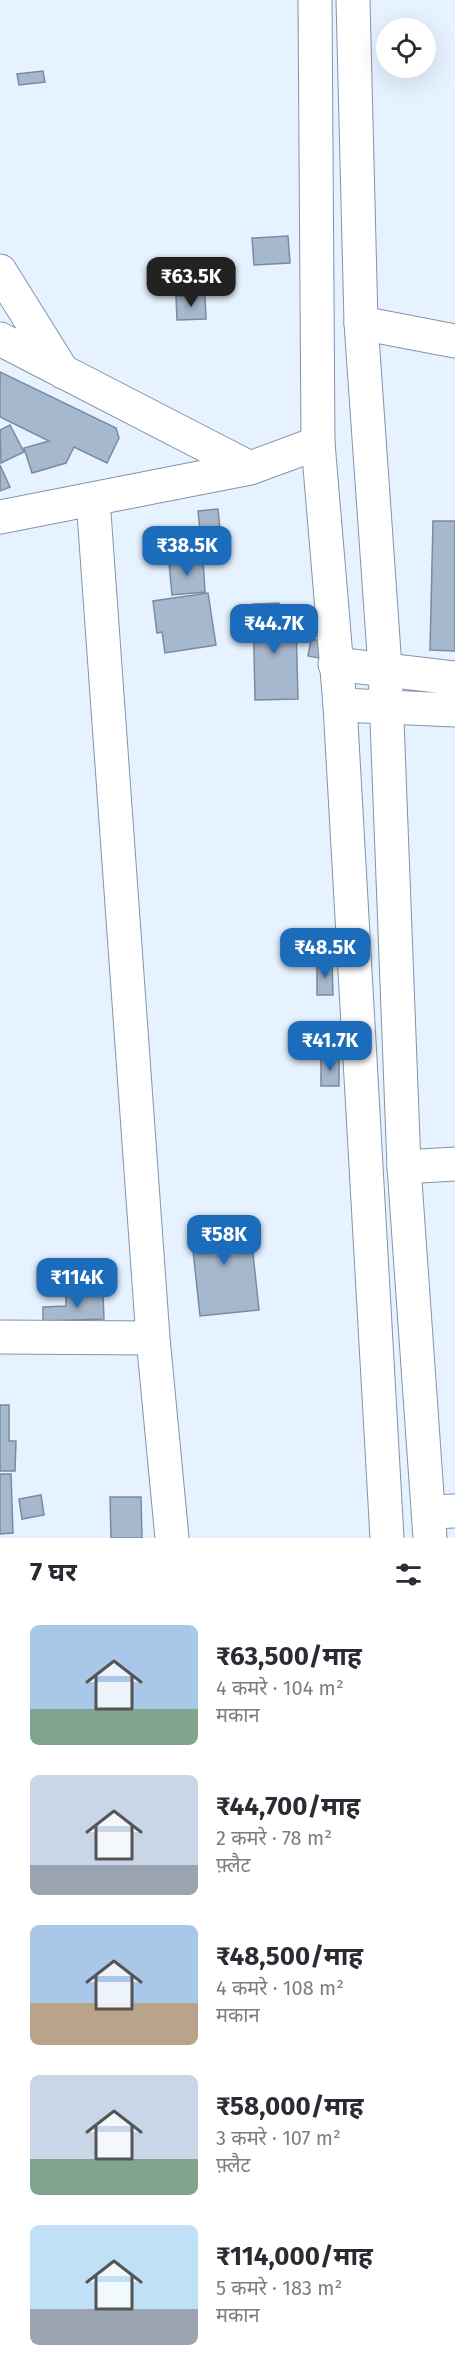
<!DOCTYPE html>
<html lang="hi">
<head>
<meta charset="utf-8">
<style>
	:root { --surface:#fff; --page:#f2f2f3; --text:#2b2b33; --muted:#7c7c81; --accent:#1b6dbb }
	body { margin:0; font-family:"Fira Sans","Noto Sans Devanagari",sans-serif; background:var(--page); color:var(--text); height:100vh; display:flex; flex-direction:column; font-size:22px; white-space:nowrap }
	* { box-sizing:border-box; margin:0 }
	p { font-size:20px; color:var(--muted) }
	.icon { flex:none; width:33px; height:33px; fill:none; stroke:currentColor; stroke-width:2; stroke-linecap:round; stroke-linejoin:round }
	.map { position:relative; height:1538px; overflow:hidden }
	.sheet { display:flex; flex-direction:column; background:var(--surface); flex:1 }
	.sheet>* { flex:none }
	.buttons { position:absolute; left:376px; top:18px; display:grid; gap:12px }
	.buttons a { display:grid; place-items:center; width:60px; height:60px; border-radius:50%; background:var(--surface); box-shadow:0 6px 24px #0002; font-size:30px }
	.price { position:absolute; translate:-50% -51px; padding:0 14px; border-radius:12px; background:var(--accent); color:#fff; font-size:20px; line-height:39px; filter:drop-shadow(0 2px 3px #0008) }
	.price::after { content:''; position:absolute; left:50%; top:36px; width:18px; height:14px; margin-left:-9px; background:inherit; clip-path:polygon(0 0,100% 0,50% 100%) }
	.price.active { background:#222; color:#fff }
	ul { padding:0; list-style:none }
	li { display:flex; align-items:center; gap:18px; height:150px; padding:0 30px }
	li span { display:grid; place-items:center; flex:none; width:168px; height:120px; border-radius:9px; color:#555 }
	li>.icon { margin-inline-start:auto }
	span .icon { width:72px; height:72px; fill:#fffc; stroke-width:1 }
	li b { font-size:26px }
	h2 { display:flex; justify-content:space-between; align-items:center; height:72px; padding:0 30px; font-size:26px }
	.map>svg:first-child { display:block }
</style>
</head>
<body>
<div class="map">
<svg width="455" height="1538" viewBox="0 0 455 1538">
	<rect width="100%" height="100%" fill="#e6f2ff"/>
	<path fill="#a6b8cd" stroke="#7a8b9f" stroke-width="1.5" d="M43 71 45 82 19 85 17 74Z
		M288 236 290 263 254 265 252 238Z
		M205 295 206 319 177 320 176 296Z
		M0 372 116 428 119 438 107 463 74 447 66 463 32 473 24 448 49 441 0 417Z
		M10 425 24 452 1 463 0 430Z
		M0 465 10 487 0 491Z
		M218 509 220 529 200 530 198 511Z
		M433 521H455V651L430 650Z
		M203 560 205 592 172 595 169 563Z
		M208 593 216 645 165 653 162 632 157 633 153 601Z
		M279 603 280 624 296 623 298 699 255 700 253 604Z
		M311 639 322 641 319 658 308 656Z
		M317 963H332L333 995H317Z
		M339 1057V1086H321V1058Z
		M249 1216 259 1310 200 1316 190 1222Z
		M66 1294H103L104 1319 43 1321V1307L66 1306Z
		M0 1405H9V1441H16L15 1471H0Z
		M0 1474H11L13 1533 0 1534Z
		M41 1495 44 1515 22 1519 19 1499Z
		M110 1497H141L142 1538H111Z"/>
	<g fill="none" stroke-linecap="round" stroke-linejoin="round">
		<defs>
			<path id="minor" d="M0 271 63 372
				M361 323 455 341
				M0 339 250 468
				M93 499 153 1338 172 1538
				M0 517 250 468 318 443
				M335 664 455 678
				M340 705 455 710
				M404 1167 455 1164
				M0 1337 153 1338
				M429 1512 455 1511"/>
			<path id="major" d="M315 0 318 443 340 705 387 1538
				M353 0 361 323 385 668 404 1167 430 1538"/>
		</defs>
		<use href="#minor" stroke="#8394a8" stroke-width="35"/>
		<use href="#major" stroke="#8394a8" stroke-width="35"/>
		<use href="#minor" stroke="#fff" stroke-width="33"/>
		<use href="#major" stroke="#fff" stroke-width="33"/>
	</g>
</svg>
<div class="buttons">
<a><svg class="icon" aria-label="locate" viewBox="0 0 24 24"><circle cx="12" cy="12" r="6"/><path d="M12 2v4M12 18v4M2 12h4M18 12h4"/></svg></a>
</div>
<b class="price active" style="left:191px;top:308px">₹63.5K</b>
<b class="price" style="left:187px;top:577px">₹38.5K</b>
<b class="price" style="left:274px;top:655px">₹44.7K</b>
<b class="price" style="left:325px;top:979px">₹48.5K</b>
<b class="price" style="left:330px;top:1072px">₹41.7K</b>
<b class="price" style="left:224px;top:1266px">₹58K</b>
<b class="price" style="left:77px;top:1309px">₹114K</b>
</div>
<section class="sheet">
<h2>7 घर<svg class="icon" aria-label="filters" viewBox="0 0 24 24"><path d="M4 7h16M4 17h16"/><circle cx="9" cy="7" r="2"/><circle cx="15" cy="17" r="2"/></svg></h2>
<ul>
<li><span style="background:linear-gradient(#a9c7e8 70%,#7fa58c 0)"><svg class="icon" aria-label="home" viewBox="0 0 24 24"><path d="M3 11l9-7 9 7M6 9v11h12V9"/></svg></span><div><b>₹63,500/माह</b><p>4 कमरे · 104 m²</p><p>मकान</p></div></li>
<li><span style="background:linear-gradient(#c9d6e8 75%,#9aa5b1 0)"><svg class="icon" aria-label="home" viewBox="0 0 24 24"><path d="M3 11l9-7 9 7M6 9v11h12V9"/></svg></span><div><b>₹44,700/माह</b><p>2 कमरे · 78 m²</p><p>फ़्लैट</p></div></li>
<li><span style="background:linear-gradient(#a9c7e8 65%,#b9a48a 0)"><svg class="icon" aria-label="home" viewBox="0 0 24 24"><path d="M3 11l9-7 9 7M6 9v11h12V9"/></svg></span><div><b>₹48,500/माह</b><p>4 कमरे · 108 m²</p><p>मकान</p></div></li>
<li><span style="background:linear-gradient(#c9d6e8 70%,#7fa58c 0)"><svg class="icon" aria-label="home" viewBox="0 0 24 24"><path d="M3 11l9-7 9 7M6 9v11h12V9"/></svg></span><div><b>₹58,000/माह</b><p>3 कमरे · 107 m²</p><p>फ़्लैट</p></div></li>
<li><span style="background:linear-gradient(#bfe0f5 70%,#9aa5b1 0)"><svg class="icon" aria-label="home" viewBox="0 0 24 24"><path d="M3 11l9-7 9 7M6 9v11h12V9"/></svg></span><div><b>₹114,000/माह</b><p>5 कमरे · 183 m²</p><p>मकान</p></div></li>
</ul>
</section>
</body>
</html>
